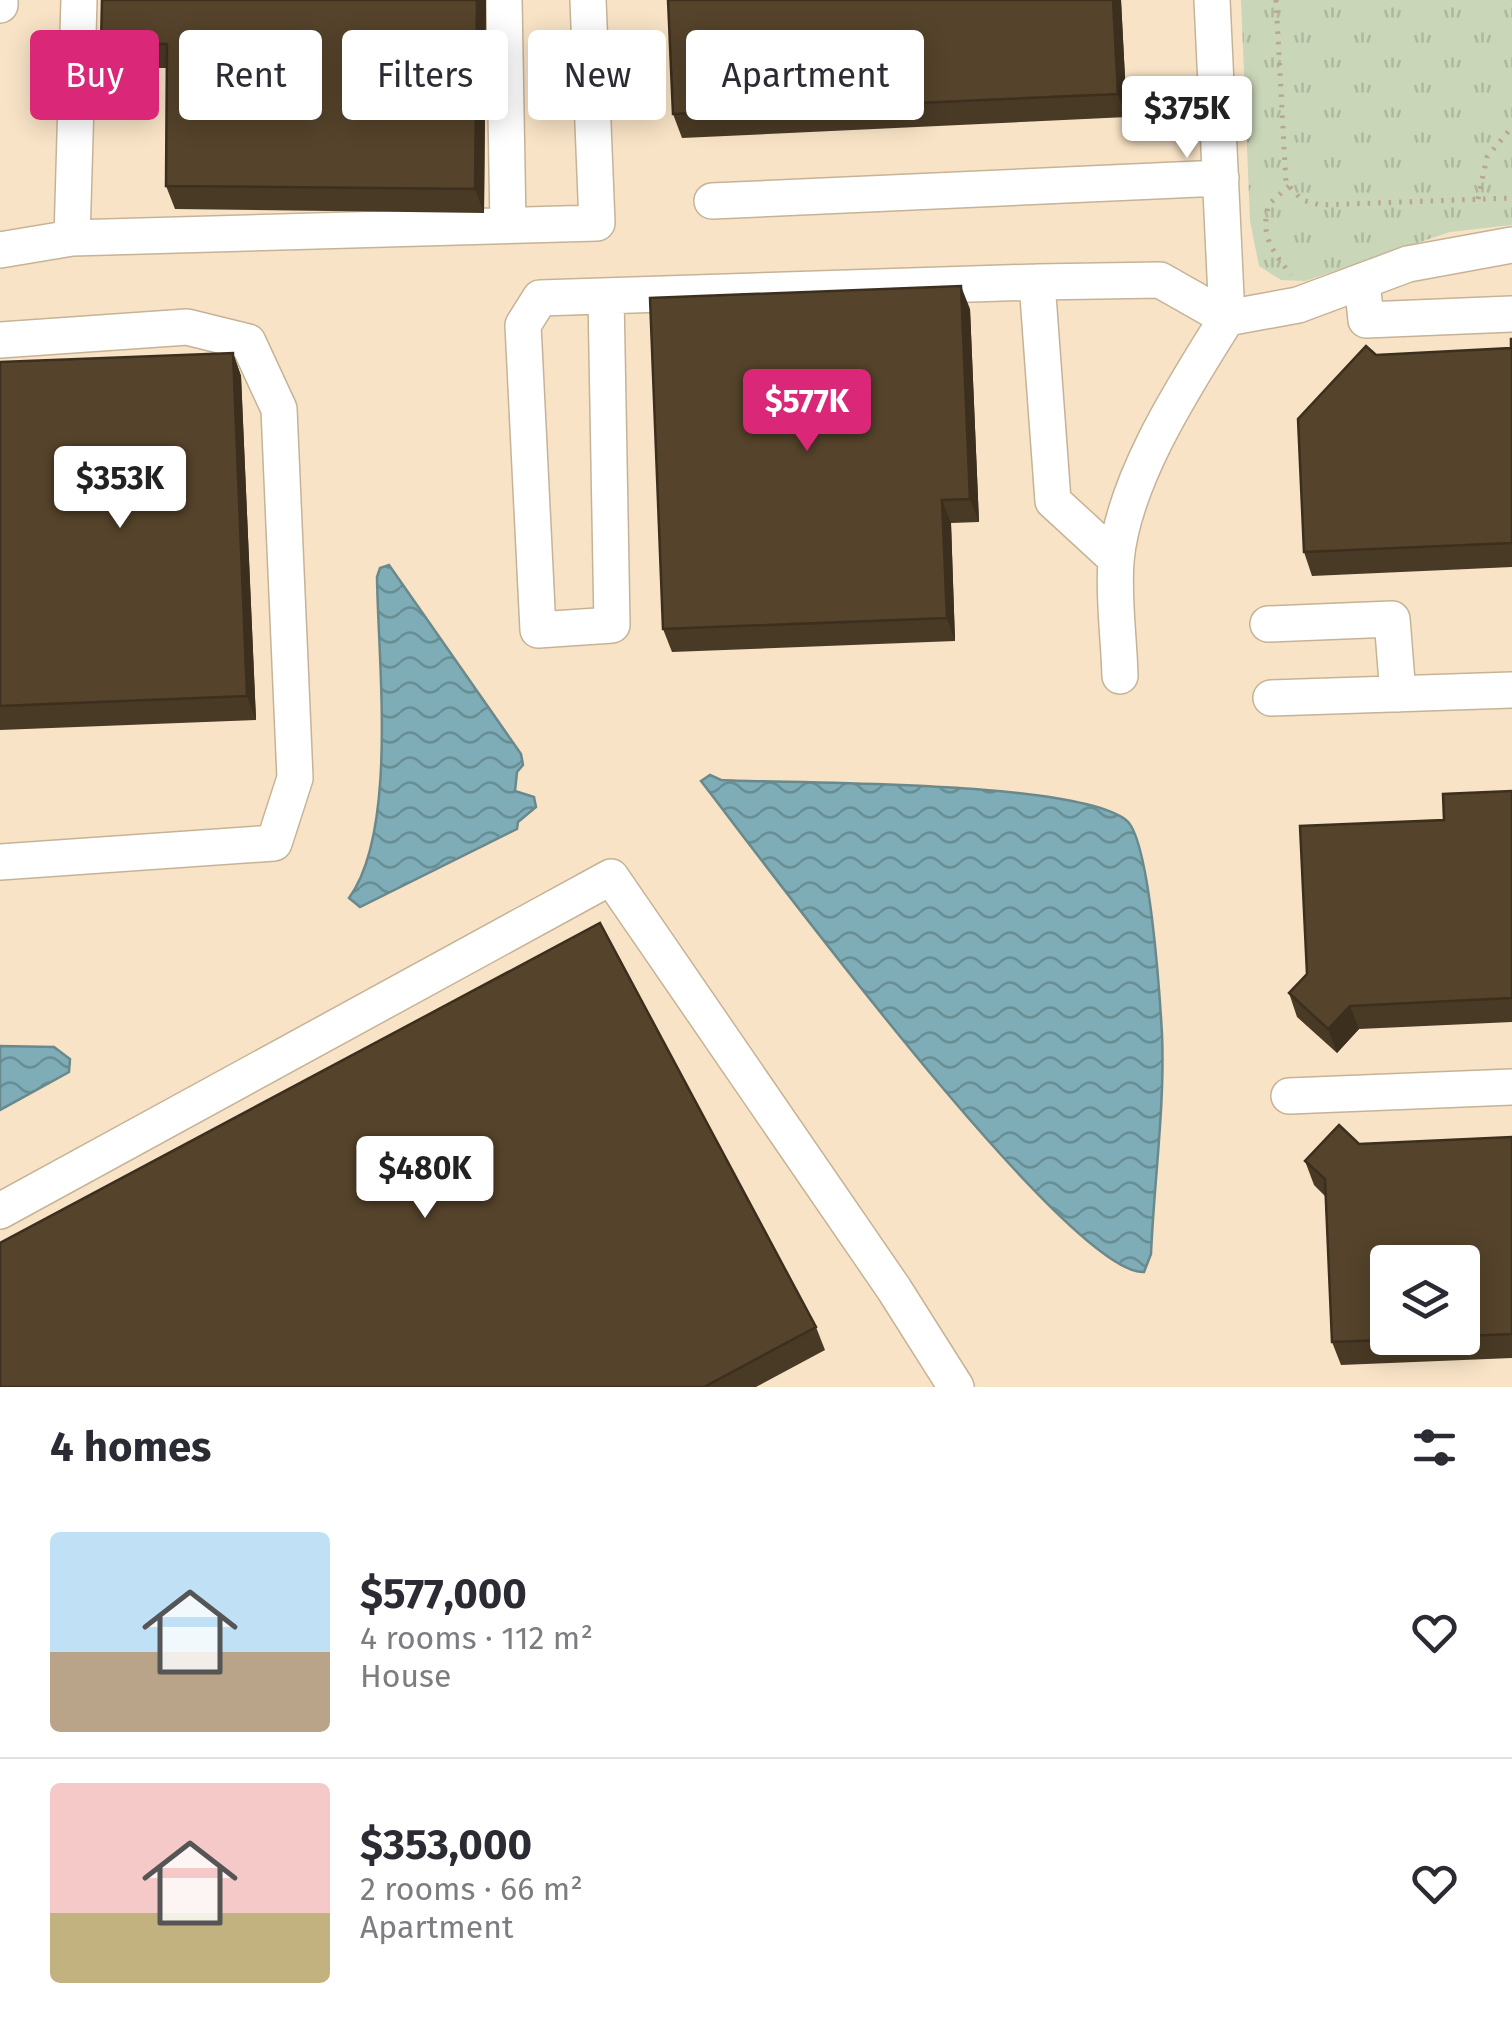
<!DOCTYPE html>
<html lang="en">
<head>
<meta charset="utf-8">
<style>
	:root { --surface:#fff; --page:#f7f7f7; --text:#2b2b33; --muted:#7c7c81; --line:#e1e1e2; --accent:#db2777 }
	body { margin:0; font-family:"Fira Sans",sans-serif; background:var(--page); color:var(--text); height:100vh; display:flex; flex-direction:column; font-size:38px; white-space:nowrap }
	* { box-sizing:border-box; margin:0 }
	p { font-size:32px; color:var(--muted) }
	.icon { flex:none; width:55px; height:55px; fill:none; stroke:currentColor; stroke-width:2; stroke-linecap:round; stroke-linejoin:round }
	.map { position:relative; height:1387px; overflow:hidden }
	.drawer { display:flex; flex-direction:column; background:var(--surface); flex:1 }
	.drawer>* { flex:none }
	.banner { position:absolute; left:30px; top:30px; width:1000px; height:90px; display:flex; gap:20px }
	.tools { position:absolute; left:1370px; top:1245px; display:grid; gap:20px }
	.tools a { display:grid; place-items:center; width:110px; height:110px; border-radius:10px; background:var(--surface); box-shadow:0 5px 25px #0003; font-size:50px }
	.price { position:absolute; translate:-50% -85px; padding:0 22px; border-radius:10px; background:#fff; color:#222; font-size:32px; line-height:65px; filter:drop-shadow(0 2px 5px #0008) }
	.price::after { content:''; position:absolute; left:50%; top:60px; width:30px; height:22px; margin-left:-15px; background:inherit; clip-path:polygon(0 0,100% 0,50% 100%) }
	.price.on { background:var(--accent); color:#fff }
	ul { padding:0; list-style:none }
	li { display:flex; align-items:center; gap:30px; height:250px; padding:0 50px }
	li+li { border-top:2px solid var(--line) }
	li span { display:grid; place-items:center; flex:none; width:280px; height:200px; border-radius:10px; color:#555 }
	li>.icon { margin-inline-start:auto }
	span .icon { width:120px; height:120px; fill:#fffc; stroke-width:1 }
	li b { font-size:42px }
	h2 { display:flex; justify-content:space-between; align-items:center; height:120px; padding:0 50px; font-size:42px }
	.pill { padding:0 35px; border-radius:10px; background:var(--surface); box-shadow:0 5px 25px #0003; font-size:35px; line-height:90px }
	.pill.on { background:var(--accent); color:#fff }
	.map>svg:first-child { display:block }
</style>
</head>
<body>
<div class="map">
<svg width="1512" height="1387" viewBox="0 0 1512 1387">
	<defs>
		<pattern id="park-tufts" width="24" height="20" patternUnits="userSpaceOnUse" patternTransform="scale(2.5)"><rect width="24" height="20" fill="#cad6b8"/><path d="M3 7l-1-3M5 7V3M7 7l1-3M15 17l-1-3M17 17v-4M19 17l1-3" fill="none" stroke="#aeb89e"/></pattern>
		<pattern id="water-waves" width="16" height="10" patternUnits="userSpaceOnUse" patternTransform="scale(2.5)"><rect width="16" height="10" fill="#7eadb7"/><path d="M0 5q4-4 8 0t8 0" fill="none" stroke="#688e95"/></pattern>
	</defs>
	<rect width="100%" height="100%" fill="#f8e3c6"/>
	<path fill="url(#park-tufts)" d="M1241 0H1512V225L1450 232 1305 281 1281 280 1259 266 1250 221Z"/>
	<path fill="url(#water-waves)" stroke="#6a898c" stroke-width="2.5" d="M389 565 521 754 523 765 517 772 515 791 534 797 536 807 518 822 517 829 360 907 349 898C398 831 378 662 377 577L380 568Z
		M710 775 721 780C800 784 1073 780 1126 820 1150 838 1160 999 1162 1034 1165 1106 1154 1182 1151 1254L1144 1272C1068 1275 760 857 701 781Z
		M0 1046 54 1047 70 1059 69 1072 0 1110Z"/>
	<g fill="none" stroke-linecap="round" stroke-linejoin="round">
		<defs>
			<path id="minor" d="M504 0 508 225
				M1212 0 1227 318
				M0 5V0
				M712 201 1221 178
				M72 238 79 0
				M0 250 72 238 597 223 588 0
				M1362 281 1366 320 1512 314
				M606 296 612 625 538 630 523 325 540 298 1037 282
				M0 340 187 327 248 342 279 409 295 778 274 843 0 862
				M1116 559 1053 501 1037 282 1160 280 1227 318 1298 305 1408 264 1512 245
				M1268 624 1392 619 1398 694
				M1120 676C1119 638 1113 598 1116 561 1123 480 1185 385 1227 318
				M1271 698 1512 690
				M1289 1096 1512 1087
				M0 1211 611 877 894 1289 956 1387"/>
		</defs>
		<use href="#minor" stroke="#c6b397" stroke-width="38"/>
		<path stroke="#b7a78f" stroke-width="5" stroke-dasharray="2.5 8" stroke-linecap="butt" d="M1276 0 1286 183 1302 200 1320 205 1512 198
			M1289 186 1269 204C1259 236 1273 251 1291 275
			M1478 199 1487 157 1512 127"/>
		<use href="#minor" stroke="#fff" stroke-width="35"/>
	</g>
	<path fill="#493a25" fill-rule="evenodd" d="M486 0 484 213 175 209 166 186 167 68H110L101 44Z
		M668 0H1121L1127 117 682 138 673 114Z
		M970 309 979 522 951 523 955 641 672 652 663 629Z
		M1512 339V567L1312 576 1304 552 1376 355 1511 348Z
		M233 353 241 376 256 720 0 730V362Z
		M1512 791V1022L1359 1029 1337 1053 1297 1017 1289 993 1444 820Z
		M1512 1137V1358L1341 1365 1332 1342 1325 1196 1314 1185 1305 1161 1359 1144ZM1462 1262V1338H1388Z
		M816 1327 825 1350 756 1387H0Z"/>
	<path fill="#3c2f1e" d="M477 0H486L484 213 475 189Z
		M1113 0H1121L1127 117 1118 94Z
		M961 286 970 309 979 522 970 499Z
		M233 353 241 376 256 720 247 696Z
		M942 500 951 523 955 641 947 618Z
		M1350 1006 1359 1029 1337 1053 1328 1029Z"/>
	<path fill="#55432b" stroke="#3c2f1e" stroke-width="2.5" d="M102 0H477L475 189 166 186 167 44H101Z
		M668 0H1113L1118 94 673 114Z
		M961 286 970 499 942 500 947 618 663 629 650 298Z
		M1511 339H1512V543L1304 552 1298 419 1366 346 1376 355 1511 348Z
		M233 353 247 696 0 706V362Z
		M1512 791V998L1350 1006 1328 1029 1289 993 1307 974 1300 826 1444 820 1443 794Z
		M600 923 816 1327 704 1387H0V1243Z
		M1339 1125 1359 1144 1512 1137V1334L1462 1336V1262H1388V1338H1432L1332 1342 1325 1179 1305 1161Z"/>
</svg>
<div class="tools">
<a><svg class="icon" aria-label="layers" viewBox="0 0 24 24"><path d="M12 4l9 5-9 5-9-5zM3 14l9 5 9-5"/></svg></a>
</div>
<b class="price" style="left:1187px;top:161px">$375K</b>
<b class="price on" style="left:807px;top:454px">$577K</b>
<b class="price" style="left:120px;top:531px">$353K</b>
<b class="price" style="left:425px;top:1221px">$480K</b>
<div class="banner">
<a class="pill on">Buy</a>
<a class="pill">Rent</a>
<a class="pill">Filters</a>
<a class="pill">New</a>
<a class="pill">Apartment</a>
</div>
</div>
<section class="drawer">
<h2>4 homes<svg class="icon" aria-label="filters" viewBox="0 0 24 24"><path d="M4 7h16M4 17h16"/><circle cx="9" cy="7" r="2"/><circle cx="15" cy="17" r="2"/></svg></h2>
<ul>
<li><span style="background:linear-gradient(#bfe0f5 60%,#b9a48a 0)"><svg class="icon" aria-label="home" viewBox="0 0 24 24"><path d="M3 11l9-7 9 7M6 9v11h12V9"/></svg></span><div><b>$577,000</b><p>4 rooms · 112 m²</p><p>House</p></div><svg class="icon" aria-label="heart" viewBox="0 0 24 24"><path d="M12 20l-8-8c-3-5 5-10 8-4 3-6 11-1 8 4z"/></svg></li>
<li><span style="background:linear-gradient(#f6c9c9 65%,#c2b280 0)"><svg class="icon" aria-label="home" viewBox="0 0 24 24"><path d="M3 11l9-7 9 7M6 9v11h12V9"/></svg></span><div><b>$353,000</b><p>2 rooms · 66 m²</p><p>Apartment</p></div><svg class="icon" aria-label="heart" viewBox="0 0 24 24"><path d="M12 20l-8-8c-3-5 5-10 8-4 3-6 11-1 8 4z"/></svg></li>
</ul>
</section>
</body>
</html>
